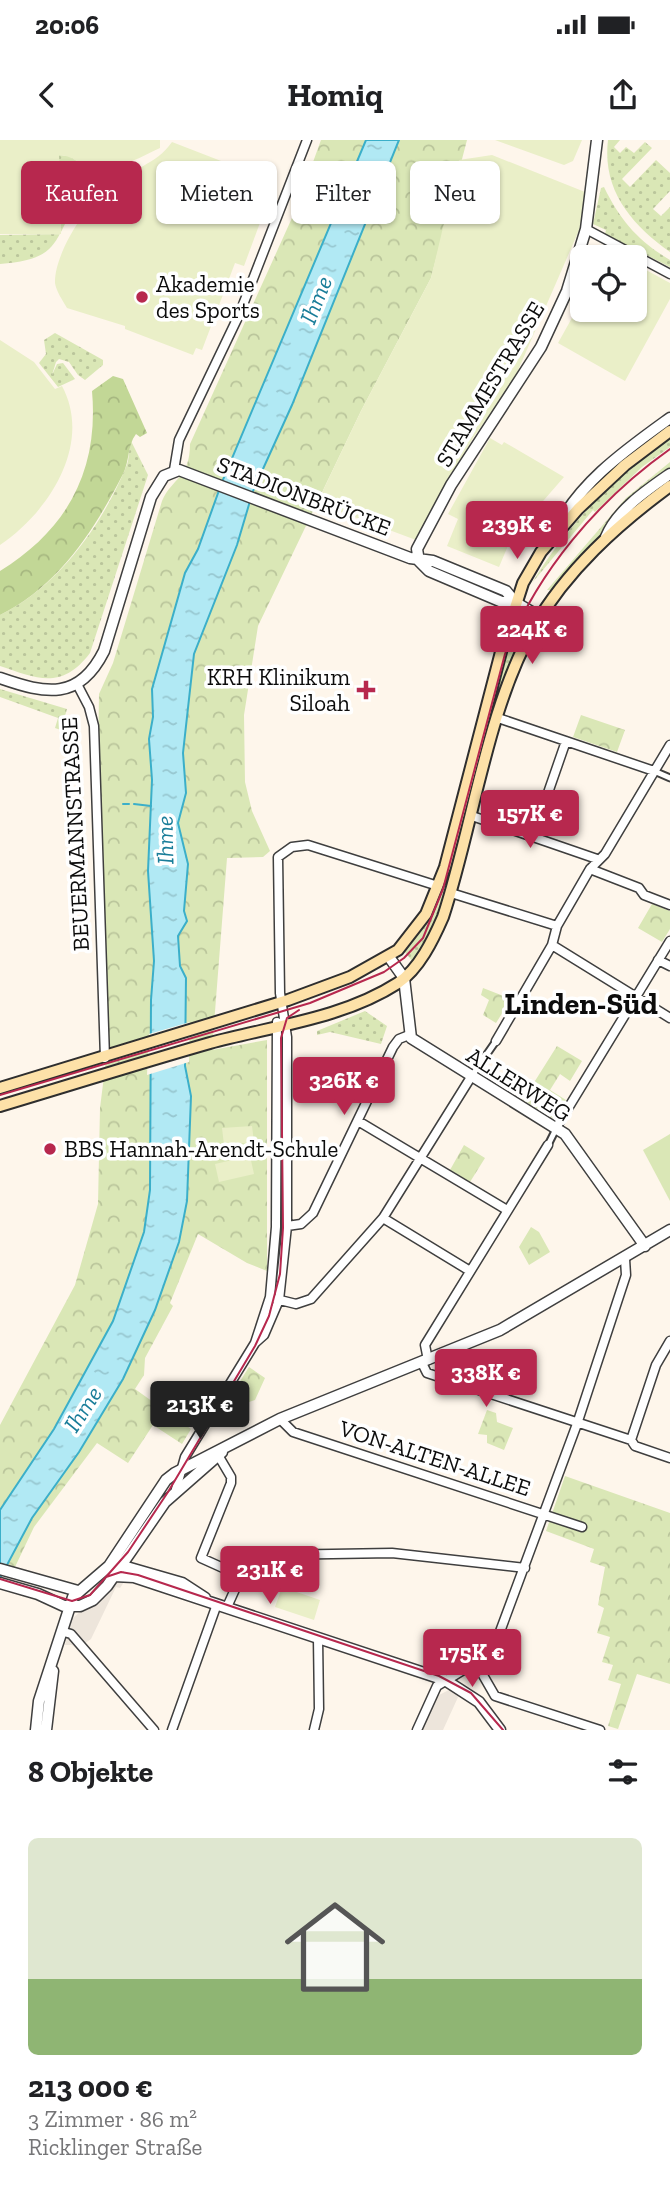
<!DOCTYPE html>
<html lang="de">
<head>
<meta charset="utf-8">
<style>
	:root { --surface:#fff; --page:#f6f6f6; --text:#202124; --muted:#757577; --accent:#b7284e }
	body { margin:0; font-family:"Zilla Slab",serif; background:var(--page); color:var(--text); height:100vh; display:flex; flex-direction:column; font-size:26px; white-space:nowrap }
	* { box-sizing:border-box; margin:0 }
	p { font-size:23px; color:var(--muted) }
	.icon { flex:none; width:38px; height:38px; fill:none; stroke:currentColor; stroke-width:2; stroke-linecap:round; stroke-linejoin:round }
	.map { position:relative; height:1590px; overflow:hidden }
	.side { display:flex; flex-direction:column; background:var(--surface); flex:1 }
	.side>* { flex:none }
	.hud { position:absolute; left:21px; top:21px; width:628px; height:63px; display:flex; gap:14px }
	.controls { position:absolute; left:570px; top:105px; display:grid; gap:14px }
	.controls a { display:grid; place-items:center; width:77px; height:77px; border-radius:10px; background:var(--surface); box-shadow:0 2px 5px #0004; font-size:35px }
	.price { position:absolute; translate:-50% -60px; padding:0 16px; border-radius:7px; background:var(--accent); color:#fff; font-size:23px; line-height:46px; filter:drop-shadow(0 2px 4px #0008) }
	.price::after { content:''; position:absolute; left:50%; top:42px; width:21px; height:16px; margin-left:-10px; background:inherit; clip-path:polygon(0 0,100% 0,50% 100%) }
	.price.selected { background:#222; color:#fff }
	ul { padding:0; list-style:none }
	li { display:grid; align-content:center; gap:14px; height:371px; padding:0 28px }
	li span { display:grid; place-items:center; height:217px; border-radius:10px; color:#555 }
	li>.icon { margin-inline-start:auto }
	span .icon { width:126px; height:126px; fill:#fffc; stroke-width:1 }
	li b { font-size:30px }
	h2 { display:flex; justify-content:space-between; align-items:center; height:84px; padding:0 28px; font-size:30px }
	.chip { padding:0 24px; border-radius:10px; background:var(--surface); box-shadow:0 2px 5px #0004; font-size:24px; line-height:63px }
	.chip.selected { background:var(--accent); color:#fff }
	.status { display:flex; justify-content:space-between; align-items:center; height:49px; padding:0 35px; background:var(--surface); direction:ltr }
	.status svg { height:19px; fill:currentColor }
	header { display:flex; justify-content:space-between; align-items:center; height:91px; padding:0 28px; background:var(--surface); font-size:32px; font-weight:700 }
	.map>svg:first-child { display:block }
</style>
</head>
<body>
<div class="status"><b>20:06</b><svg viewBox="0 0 49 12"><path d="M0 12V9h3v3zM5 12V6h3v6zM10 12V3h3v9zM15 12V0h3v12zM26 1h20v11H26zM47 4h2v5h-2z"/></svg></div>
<header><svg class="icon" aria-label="back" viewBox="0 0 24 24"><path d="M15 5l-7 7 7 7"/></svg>Homiq<svg class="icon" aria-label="share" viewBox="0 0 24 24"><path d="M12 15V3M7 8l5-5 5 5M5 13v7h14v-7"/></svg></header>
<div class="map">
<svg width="670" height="1590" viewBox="0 0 670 1590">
	<defs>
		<pattern id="grass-dots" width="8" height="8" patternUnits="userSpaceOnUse" patternTransform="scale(1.75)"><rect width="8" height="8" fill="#dae7b6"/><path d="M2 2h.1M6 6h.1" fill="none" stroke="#bac59b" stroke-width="1.8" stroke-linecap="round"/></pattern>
		<pattern id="forest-crowns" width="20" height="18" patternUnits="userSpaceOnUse" patternTransform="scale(1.75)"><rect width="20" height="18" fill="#c2d796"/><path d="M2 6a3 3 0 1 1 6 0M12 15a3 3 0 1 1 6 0" fill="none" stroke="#a6b780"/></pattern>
		<pattern id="park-crowns" width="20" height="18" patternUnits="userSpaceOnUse" patternTransform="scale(1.75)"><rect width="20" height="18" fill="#dae7b6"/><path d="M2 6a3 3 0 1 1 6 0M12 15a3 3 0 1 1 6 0" fill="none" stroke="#bac59b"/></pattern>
		<pattern id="water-ripples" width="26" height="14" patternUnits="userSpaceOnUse" patternTransform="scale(1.75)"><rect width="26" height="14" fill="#b1e9f4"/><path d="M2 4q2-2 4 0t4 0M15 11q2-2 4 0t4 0" fill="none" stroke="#97c7d0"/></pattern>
	</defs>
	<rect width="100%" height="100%" fill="#fef6eb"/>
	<path fill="url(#grass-dots)" d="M608 0H620L614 7 620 13 626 7 634 13 645 2 652 8 622 39 630 47 656 20 670 33V51L653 69 661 76 670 67V112C631 84 602 50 608 0Z
		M59 15 69 16 88 27 110 30C100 38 90 46 82 56 51 98 65 119 0 124V95L61 94Z
		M604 47C620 80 638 101 670 120V127L605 94 606 90 593 84 601 48Z
		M55 193 103 220V225L85 240 78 235 69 222 59 219 56 222 52 235 57 224 63 223 75 239 58 247 39 223 46 214 44 200Z
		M670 298V307L642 327 595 372 593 370 532 443C568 384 613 338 670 298Z
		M131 301 148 335 90 513C62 550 38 539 0 526V475C58 447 102 385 126 327 130 319 128 309 131 301Z
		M670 322V329L623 370 554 450H547L626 358Z
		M512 485 526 491C493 556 480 632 460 702 449 745 439 786 413 822L404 811 431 775Z
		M0 549 67 569 61 590 55 588 58 578 0 557Z
		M365 871 387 886 381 904 330 892 317 895V891Z"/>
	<path fill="url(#forest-crowns)" d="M113 236 123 239 147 293 140 297 136 294C127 306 130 320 123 334 95 389 58 447 0 475V431C68 389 99 330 92 251Z"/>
	<path fill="url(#park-crowns)" d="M321 0H467L431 138 361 271 258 486 244 575 245 642 252 671 270 711 263 717 227 718 212 910 267 900V1131L247 1123 198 1094 170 1163 173 1166 145 1218 144 1235 135 1249 191 1289 182 1304 153 1285 128 1323 97 1303 34 1387 15 1427 0 1422V1285L75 1145 98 1064 100 968 108 904 97 686 99 554 113 523 162 361C172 338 190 338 190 304L296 69Z
		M581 575 625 590 617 612 573 597Z
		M652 764 670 771V789L662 802 638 788Z
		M483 848 511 859 496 883 483 875 489 860 481 855Z
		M557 906 582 921 570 941 560 934 550 950 566 960 554 979 523 960Z
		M464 1005 485 1018 470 1042 450 1030Z
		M531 1087 539 1092 550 1112 529 1125 519 1107Z
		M249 1227 265 1238 255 1260 246 1263 232 1254Z
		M487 1270 496 1273 497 1282 513 1288 504 1310 487 1303V1295L478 1294Z
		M565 1336 670 1373V1544L637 1534 618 1589 608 1586 621 1544 608 1540 613 1525 602 1522 610 1497 597 1493 604 1468 598 1465 605 1427 590 1422 594 1409 546 1391Z"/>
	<path fill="#dae7b6" d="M670 994V1061L643 1010Z"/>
	<path fill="#eaefc8" d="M0 0H160V8C138 18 115 33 90 27 78 24 72 15 59 15L61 94H0Z
		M495 0H582L573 21 564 25Z
		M172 2 275 42 244 126 235 123 202 210 196 208 193 215 125 189V186L67 168C63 161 56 151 55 143 54 114 87 63 110 45 131 29 156 25 172 2Z
		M492 15 585 52 580 88 512 244 473 298 416 400 317 363 361 271 431 138 459 20Z
		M635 124 670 143V159L625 241 558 203 583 158V170H635Z
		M0 200 34 222 55 249 62 246C93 304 49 372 0 405Z
		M490 298 502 305 504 302 564 337 537 368 516 402 510 401 499 427 447 406 458 379 448 374Z
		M252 986 254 1002 224 1005 222 988Z
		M250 1016 254 1034 219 1042 215 1024Z
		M282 1447 320 1460 314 1480 275 1467Z"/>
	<path fill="#ede5db" d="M123 1438 124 1442 120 1448 116 1447 91 1499 77 1509 72 1505H65L72 1479 114 1441Z
		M449 1550 459 1555 443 1590H420L439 1555Z"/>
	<path fill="url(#water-ripples)" stroke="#3bafc9" stroke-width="2" d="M366 0H399L292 265 253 351 237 405 194 514 183 613 186 653 178 683 188 724 184 771 187 781 178 796 180 826 186 838 185 926 191 956 187 1061 179 1102 155 1170 123 1239 79 1312 32 1378 0 1438V1370L54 1289 113 1181 144 1092 150 1050 151 860 154 821 148 731 152 640 149 599 153 577 152 549 185 433 198 409 222 342Z"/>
	<path fill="#fef6eb" d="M190 882 189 922 147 935 149 894Z"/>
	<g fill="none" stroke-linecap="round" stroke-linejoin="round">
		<path stroke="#3bafc9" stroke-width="2" d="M123 664H129
			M134 664 151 666"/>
		<defs>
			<path id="pedestrian" d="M654 631 670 638
				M471 937 496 901
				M548 1005 556 989"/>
			<path id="minor" d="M586 89 670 134
				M174 330 179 300 239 175 307 0
				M77 544 89 567 94 586 105 918
				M498 578 654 631
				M472 676 597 719
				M533 696 566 601
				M590 729 639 748 644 755 670 765
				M451 753 557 786
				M552 805 670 878
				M658 820 670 826
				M496 901 552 805 557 786 590 729 605 714 670 605
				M358 981 507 1070
				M556 988 670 801
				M383 1078 470 1131
				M287 1086 301 1084 313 1073 393 907 399 899 409 895
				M276 1159 296 1164 311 1159 383 1078 471 937
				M255 1203 264 1195 279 1160 287 1086V897L280 853 278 717 292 707 308 705 438 746
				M428 1220 425 1205 548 1005
				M422 1223 427 1233 631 1300 635 1306 670 1318
				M280 1279 293 1292 582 1387
				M631 1300 656 1225 670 1201
				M218 1315 231 1337V1343L201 1418 241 1436
				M176 1349 185 1317 255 1203 270 1157 276 1087 277 882
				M227 1467 241 1436 272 1415 392 1413 525 1428
				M64 1492 71 1494 154 1590
				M476 1523 495 1556 600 1590
				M172 1590 217 1464
				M314 1590 319 1569 318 1498
				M417 1590 437 1546 483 1518 498 1497 577 1284 626 1135 625 1119"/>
			<path id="tertiary" d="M554 395C575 345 627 309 670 278
				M606 397C617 370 647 350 670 334
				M419 421 417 409 451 345 541 207 567 151 586 89 597 0
				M419 421 429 431 502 462H515
				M0 538C46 554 79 561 104 511L151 357 164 336 179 330 410 418 433 421 506 451 515 462 540 477
				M389 817 404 838 411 898 565 994 645 1106
				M116 1424 182 1443 205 1458
				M0 1429 78 1451
				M114 1436 134 1437 445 1540 479 1562 500 1590
				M0 1443 38 1454 64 1466H80L93 1460 107 1446 165 1362 222 1312
				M36 1590 39 1561 73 1457 109 1426 166 1340 175 1333 280 1279 500 1190 670 1090
				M46 1590 53 1531"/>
			<path id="secondary" d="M0 948 288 860 350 837 398 810 426 774 445 727 502 508 523 443 541 412 578 369 625 325 670 291
				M0 966C70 945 140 923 210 903 272 886 342 879 398 843 419 829 433 800 443 777 473 686 487 569 534 487 567 430 617 385 670 346"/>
		</defs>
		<use href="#pedestrian" stroke="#3f3f3f" stroke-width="9"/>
		<use href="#minor" stroke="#3f3f3f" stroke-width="11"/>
		<use href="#tertiary" stroke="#3f3f3f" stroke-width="13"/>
		<use href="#secondary" stroke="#2e2e2e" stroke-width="14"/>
		<use href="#pedestrian" stroke="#fff" stroke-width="5"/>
		<use href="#minor" stroke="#fff" stroke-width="8"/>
		<use href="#tertiary" stroke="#fff" stroke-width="10"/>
		<use href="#secondary" stroke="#fde1a8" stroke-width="10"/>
		<path stroke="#b7284e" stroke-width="2" d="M0 955 310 863 384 832 404 818 423 798 443 749 505 514C537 432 598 360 670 309
			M106 1437 121 1432 138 1435 439 1536 471 1553 503 1590
			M0 1439 72 1461 90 1455 128 1412 168 1352 255 1206 269 1176 280 1134 283 1088 281 898 287 878 299 870"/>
	</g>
	<g fill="#b7284e" stroke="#fff" stroke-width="2.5">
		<circle cx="142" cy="157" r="7"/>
		<path d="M362.5 539.5h7v7h7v7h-7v7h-7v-7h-7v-7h7z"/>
		<circle cx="50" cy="1009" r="7"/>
	</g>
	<g text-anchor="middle" stroke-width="7" stroke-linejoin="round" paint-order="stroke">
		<g font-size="23" fill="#0c0c0c" stroke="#fff" text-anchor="start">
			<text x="156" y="152">Akademie<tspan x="156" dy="26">des Sports</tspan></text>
			<text x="350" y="545" text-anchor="end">KRH Klinikum<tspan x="350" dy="26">Siloah</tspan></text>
			<text x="64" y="1017">BBS Hannah-Arendt-Schule</text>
		</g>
		<g font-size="23" fill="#0c0c0c" stroke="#fff">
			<text transform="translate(490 244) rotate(-59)" y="8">STAMMESTRASSE</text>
			<text transform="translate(304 356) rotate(21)" y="8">STADIONBRÜCKE</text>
			<text transform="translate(75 694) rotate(-93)" y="8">BEUERMANNSTRASSE</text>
			<text transform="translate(519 944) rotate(32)" y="8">ALLERWEG</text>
			<text transform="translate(435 1318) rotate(18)" y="8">VON-ALTEN-ALLEE</text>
		</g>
		<g font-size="24" font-style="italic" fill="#197d99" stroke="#fff">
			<text transform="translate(316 160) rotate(-68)" y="8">Ihme</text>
			<text transform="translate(165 700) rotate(-91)" y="8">Ihme</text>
			<text transform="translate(83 1269) rotate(-57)" y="8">Ihme</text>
		</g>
		<g font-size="30" font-weight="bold" fill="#0c0c0c" stroke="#fff">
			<text x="581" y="874">Linden-Süd</text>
		</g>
	</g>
</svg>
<div class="controls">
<a><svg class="icon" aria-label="locate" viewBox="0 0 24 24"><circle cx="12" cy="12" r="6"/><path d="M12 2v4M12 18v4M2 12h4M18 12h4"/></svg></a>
</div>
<b class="price" style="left:517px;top:421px">239K €</b>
<b class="price" style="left:532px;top:526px">224K €</b>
<b class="price" style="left:530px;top:710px">157K €</b>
<b class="price" style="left:344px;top:977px">326K €</b>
<b class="price" style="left:486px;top:1269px">338K €</b>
<b class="price selected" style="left:200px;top:1301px">213K €</b>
<b class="price" style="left:270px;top:1466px">231K €</b>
<b class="price" style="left:472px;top:1549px">175K €</b>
<div class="hud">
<a class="chip selected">Kaufen</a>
<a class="chip">Mieten</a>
<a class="chip">Filter</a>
<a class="chip">Neu</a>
</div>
</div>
<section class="side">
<h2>8 Objekte<svg class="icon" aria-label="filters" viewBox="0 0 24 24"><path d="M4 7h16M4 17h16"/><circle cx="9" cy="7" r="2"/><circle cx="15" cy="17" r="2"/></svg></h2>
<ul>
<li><span style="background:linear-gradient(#dfe7d0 65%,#8fb573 0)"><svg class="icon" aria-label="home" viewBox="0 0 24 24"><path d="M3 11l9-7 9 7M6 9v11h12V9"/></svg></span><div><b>213 000 €</b><p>3 Zimmer · 86 m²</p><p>Ricklinger Straße</p></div></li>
</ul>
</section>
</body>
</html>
